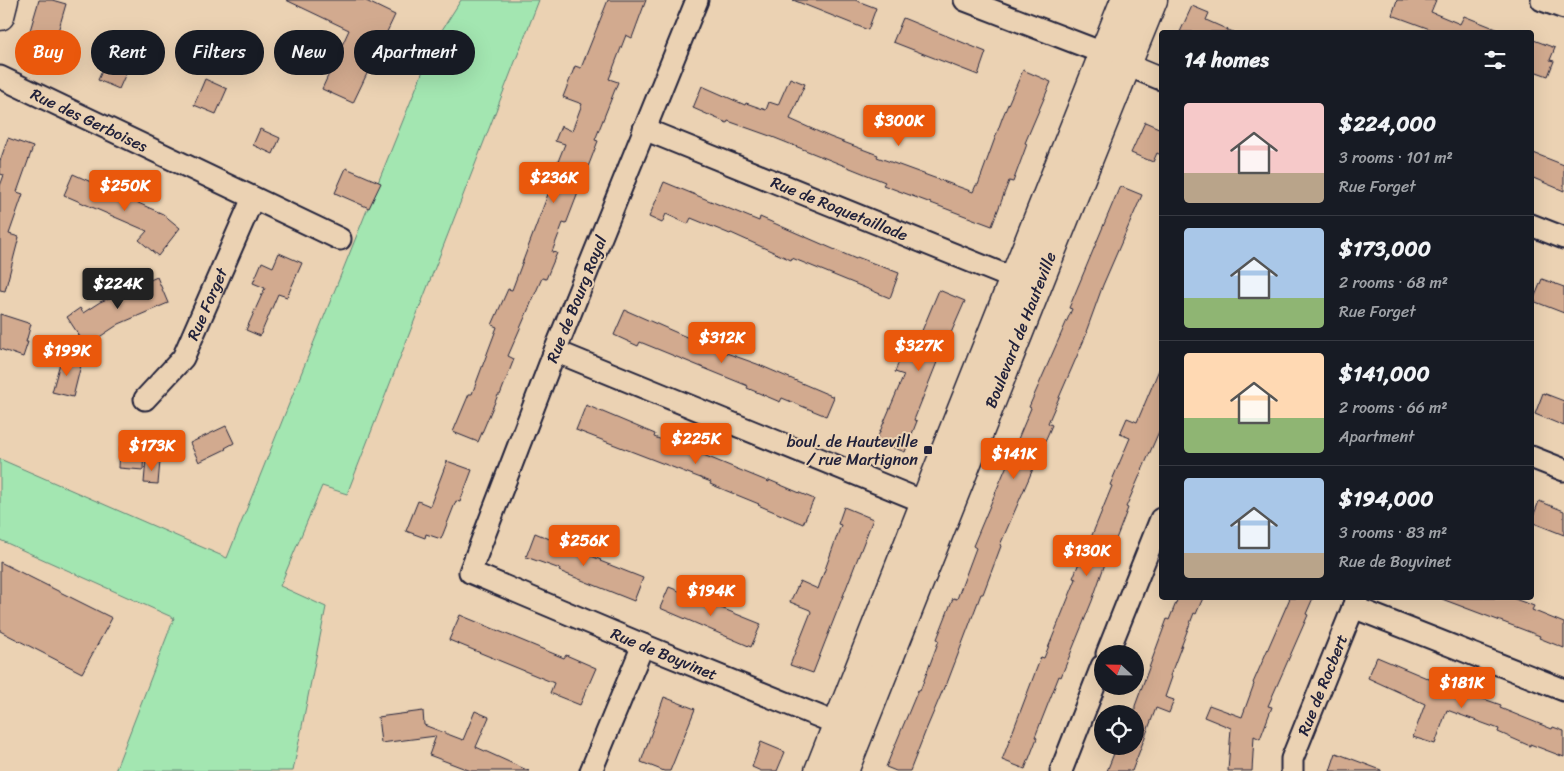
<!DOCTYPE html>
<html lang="en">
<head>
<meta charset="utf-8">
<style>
	:root { --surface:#171b24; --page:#20242c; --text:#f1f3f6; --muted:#9ea1a6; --line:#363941; --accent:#ea580c }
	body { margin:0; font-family:Sriracha,sans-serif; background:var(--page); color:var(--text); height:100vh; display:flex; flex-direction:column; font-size:19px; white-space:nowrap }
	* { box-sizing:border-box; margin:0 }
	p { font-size:16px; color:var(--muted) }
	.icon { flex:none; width:28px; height:28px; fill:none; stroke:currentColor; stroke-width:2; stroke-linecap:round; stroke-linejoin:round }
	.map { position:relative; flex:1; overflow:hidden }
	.panel { position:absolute; left:1159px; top:30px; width:375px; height:570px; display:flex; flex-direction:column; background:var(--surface); border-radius:5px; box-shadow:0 5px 20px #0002 }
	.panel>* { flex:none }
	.guide { position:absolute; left:15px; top:30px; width:475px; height:45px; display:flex; gap:10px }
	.needle { width:32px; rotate:292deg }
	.buttons { position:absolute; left:1094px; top:645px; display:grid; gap:10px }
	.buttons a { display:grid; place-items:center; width:50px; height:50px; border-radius:50%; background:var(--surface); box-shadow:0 5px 20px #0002; font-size:25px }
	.price { position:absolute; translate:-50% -42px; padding:0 11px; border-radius:5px; background:var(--accent); color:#fff; font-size:16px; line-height:32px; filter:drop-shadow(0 1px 2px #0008) }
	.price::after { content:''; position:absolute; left:50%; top:30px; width:15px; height:11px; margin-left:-8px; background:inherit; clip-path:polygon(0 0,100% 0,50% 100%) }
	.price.selected { background:#222; color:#fff }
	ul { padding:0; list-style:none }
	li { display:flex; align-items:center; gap:15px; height:125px; padding:0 25px }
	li+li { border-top:1px solid var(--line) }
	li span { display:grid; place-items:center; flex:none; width:140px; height:100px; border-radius:5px; color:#555 }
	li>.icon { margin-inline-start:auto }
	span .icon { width:60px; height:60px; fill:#fffc; stroke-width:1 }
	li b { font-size:21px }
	h2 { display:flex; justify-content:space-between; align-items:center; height:60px; padding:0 25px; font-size:21px }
	.chip { padding:0 18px; border-radius:22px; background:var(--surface); box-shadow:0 5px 20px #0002; font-size:18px; line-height:45px }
	.chip.selected { background:var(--accent); color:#fff }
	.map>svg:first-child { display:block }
</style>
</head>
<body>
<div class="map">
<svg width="1564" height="771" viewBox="0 0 1564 771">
	<rect width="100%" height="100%" fill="#ebd2b3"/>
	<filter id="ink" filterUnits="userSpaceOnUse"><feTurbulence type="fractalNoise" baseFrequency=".02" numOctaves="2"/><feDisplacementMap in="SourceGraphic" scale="10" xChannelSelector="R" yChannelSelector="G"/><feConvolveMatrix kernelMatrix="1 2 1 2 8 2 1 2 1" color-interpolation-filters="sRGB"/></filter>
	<g filter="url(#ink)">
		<path fill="#a3e6b1" stroke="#628476" d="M461 0H539L347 494 322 486 280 586 326 607 293 771H115L174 618 0 540V459L227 558 435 41Z"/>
		<path fill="#d2aa8f" stroke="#22223b" d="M39 0H52L66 4 52 52 26 44Z
			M286 0H364L395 15 353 103 322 89 349 30Z
			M608 0H646L632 38 626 35 609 79 618 82 595 140 598 141 566 224 563 223 552 252 557 253 546 279 542 278 508 356 514 359 500 395H498L478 442 453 432 469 394H472L497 327 492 325 508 289 512 290 559 165 557 164 565 144 555 141 561 126 572 131 582 104 563 97 575 66 581 68Z
			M793 0H855L876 8 868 30Z
			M1397 0H1436L1431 12 1460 24 1464 16 1504 32H1438L1392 15Z
			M1192 6 1209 13 1206 20 1233 32H1180Z
			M903 18 986 52 978 75 893 42Z
			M1531 39 1555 48 1550 60 1554 61 1548 76 1531 70Z
			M110 53 131 62 119 89 98 80Z
			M1023 70 1051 82 1025 143 1027 144 1013 182 1009 181 992 226 883 185 885 182 770 136 728 121 727 123 693 108 702 86 745 105 746 103 766 110 769 102 778 105 790 78 805 84 790 119 830 137 878 155 877 157 973 192 976 185H978L1003 116Z
			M205 79 227 89 216 114 194 105Z
			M1145 122 1161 129V155L1157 153 1153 162 1131 153Z
			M260 129 280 138 273 154 253 145Z
			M8 138 33 147 17 192 23 194 9 234 19 237 5 291 0 290V186L4 175 0 174V161Z
			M1531 152 1564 165V191L1531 177Z
			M346 168 381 183 369 208 335 193Z
			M73 174 163 214 180 228 158 256 139 240 147 231 64 195Z
			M664 182 759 221 760 217 856 259 857 257 899 273 890 298 792 258 791 260 731 233 730 234 691 218 688 224 666 214 662 223 649 217Z
			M1120 186 1142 195 1103 285 1086 332 1087 333 1048 423 1052 425 1000 545 1001 546 983 594H981L946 686 945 685 926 730 910 771H896L886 767 918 690 920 691 939 640 937 639 953 598 957 599 976 548 973 546 1031 408 1029 407 1072 309 1069 308Z
			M279 253 302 263 287 297 278 294 260 336 246 330 265 288 253 283 262 262 273 267Z
			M157 277 168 303 119 324 86 346 67 317 80 308 83 313 100 302Z
			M1542 279 1564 287V313L1533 301Z
			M939 290 965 301 951 333 949 332 914 420 917 421 905 452 876 441 904 375 895 372 902 353 911 357Z
			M625 310 707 346 757 364 834 397 826 416 782 398 780 402 747 388 748 386 640 342 638 346 614 335Z
			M0 314 31 324 26 342H28L23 357 0 349Z
			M62 356 82 361 73 397 52 392Z
			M1161 365V427L1126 507 1128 508 1116 539 1114 538 1092 601 1061 677 1059 676 1035 737 1037 738 1025 769 1002 760 1041 657 1044 658 1076 579 1073 578 1086 545H1088L1112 486 1110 485 1130 438 1120 434 1127 418 1137 422Z
			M1543 393 1564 401V426L1535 414Z
			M586 405 655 434 654 437 701 454 769 482V480L814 499 803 524 758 505 759 504 710 484 711 482 576 430Z
			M226 426 234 443 225 448 226 449 199 462 190 443Z
			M120 446 144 448 143 470 119 468Z
			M146 459 160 461 158 484 144 483Z
			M447 461 472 470 460 502 456 501 441 539 426 534 425 538 406 531 418 501 430 506Z
			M1539 501 1564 511V535L1531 522Z
			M844 507 873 519 813 673 790 665 811 612 810 610 790 602 800 581 818 589 841 525 838 524Z
			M535 533 601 560 600 561 643 578 634 601 559 571 560 569 526 557Z
			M0 562 112 618 82 673 0 631Z
			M669 587 761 624 751 647 660 608Z
			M1178 598H1203L1196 614 1194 613 1170 676 1172 677 1165 697 1174 700 1169 713 1156 708 1132 771H1107L1117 746H1135V706L1167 619 1169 620Z
			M1290 598H1313L1306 614 1308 615 1268 706 1272 707 1260 739 1254 736 1252 771H1228L1231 728 1204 717 1209 705 1242 717 1254 684 1253 683Z
			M1443 598H1512L1534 606 1532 610 1564 623V648L1539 638 1540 636 1442 599Z
			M460 615 564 658 566 655 596 668 580 705 550 693 554 683 449 640Z
			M1377 657 1460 692 1461 691 1501 705 1500 708 1552 729 1553 727 1564 731V757L1530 744V746L1498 732 1499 729 1447 710 1435 744 1413 737 1425 704 1368 678Z
			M664 697 695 709 670 771H664L641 762Z
			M423 711 424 725 463 740 475 711 489 717 476 747 529 771H471L429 755 436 736 381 743 378 717Z
			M761 742 785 752 777 771H761L752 767Z
			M1336 753 1381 770V771H1330Z"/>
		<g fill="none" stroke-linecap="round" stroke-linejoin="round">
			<defs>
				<g id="street">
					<path id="s1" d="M697 0 555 351 470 572 643 645 850 729"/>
					<path d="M965 0 1090 48 1103 55 1161 79"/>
					<path d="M1542 0 1564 8"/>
					<path id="s2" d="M0 77 340 239"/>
					<path id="s3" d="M644 129 1027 284"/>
					<path d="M1531 225 1564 238"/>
					<path d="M555 351 939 508"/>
					<path id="s4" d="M145 399 183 358 253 198"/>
					<path d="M1531 457 1564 470"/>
					<path d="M1353 607 1564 690"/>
					<path d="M1107 654 1161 519"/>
					<path d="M591 771 643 645"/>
					<path d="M1061 771 1102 666"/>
					<path id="s5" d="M1292 771V759L1357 598"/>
				</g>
				<g id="secondary">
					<path d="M0 16 4 0"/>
					<path d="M819 771 925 502 1125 0"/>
					<path id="s6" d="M844 771 1051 252 1153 0"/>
				</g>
			</defs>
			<use href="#street" stroke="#22223b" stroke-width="25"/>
			<use href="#secondary" stroke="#22223b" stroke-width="31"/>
			<use href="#street" stroke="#ebd2b3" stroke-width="21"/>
			<use href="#secondary" stroke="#ebd2b3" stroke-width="28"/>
		</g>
	</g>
	<rect fill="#22223b" stroke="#ebd2b3" stroke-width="2" x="923" y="445" width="10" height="10" rx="2.5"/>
	<g text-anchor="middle" stroke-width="4" stroke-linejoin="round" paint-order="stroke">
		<g font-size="16" fill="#22223b" stroke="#ebd2b3">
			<text dy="6" stroke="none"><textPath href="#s2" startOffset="99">Rue des Gerboises</textPath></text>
			<text dy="6" stroke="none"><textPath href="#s3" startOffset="211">Rue de Roquetaillade</textPath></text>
			<text transform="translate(576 299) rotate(-68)" y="6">Rue de Bourg Royal</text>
			<text dy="6" stroke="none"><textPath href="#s4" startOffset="115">Rue Forget</textPath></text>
			<text dy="6" stroke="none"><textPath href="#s6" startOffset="475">Boulevard de Hauteville</textPath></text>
			<text dy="6" stroke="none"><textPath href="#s1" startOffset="826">Rue de Boyvinet</textPath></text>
			<text dy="6" stroke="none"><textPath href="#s5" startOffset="92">Rue de Rocbert</textPath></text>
		</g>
		<g font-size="16" fill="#22223b" stroke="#ebd2b3" text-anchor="end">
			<text x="918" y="447">boul. de Hauteville<tspan x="918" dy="18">/ rue Martignon</tspan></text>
		</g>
	</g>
</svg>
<div class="buttons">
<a><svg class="needle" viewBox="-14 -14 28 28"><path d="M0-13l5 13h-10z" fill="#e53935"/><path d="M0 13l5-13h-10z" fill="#9ea1a6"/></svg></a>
<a><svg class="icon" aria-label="locate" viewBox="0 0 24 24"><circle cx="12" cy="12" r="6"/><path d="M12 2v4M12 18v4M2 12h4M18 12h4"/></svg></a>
</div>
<b class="price" style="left:899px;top:147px">$300K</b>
<b class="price" style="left:554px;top:204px">$236K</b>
<b class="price" style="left:125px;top:212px">$250K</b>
<b class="price selected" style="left:118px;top:310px">$224K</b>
<b class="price" style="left:722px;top:364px">$312K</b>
<b class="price" style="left:919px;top:372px">$327K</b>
<b class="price" style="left:67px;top:377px">$199K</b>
<b class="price" style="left:696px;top:465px">$225K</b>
<b class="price" style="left:152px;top:472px">$173K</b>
<b class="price" style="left:1014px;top:480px">$141K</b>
<b class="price" style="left:584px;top:567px">$256K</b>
<b class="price" style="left:1087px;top:577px">$130K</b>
<b class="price" style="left:711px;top:617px">$194K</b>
<b class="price" style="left:1462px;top:709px">$181K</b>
<div class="guide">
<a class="chip selected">Buy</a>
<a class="chip">Rent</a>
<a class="chip">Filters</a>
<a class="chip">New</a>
<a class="chip">Apartment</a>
</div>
<section class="panel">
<h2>14 homes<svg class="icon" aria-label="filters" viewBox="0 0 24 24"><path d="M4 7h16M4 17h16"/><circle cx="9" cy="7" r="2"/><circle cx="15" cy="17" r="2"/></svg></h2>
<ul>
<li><span style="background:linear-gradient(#f6c9c9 70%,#b9a48a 0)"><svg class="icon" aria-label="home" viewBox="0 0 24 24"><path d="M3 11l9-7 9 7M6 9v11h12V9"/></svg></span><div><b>$224,000</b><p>3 rooms · 101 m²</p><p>Rue Forget</p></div></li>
<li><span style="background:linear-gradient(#a9c7e8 70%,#8fb573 0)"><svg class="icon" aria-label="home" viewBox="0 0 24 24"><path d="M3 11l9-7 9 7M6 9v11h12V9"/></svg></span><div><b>$173,000</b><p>2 rooms · 68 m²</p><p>Rue Forget</p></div></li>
<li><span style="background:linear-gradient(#ffd9b3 65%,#8fb573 0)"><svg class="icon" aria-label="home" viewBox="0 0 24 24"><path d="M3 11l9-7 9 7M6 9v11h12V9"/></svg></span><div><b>$141,000</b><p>2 rooms · 66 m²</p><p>Apartment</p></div></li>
<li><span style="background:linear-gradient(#a9c7e8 75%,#b9a48a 0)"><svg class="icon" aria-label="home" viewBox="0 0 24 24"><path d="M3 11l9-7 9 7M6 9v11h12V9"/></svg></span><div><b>$194,000</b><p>3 rooms · 83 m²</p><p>Rue de Boyvinet</p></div></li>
</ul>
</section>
</div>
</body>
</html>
